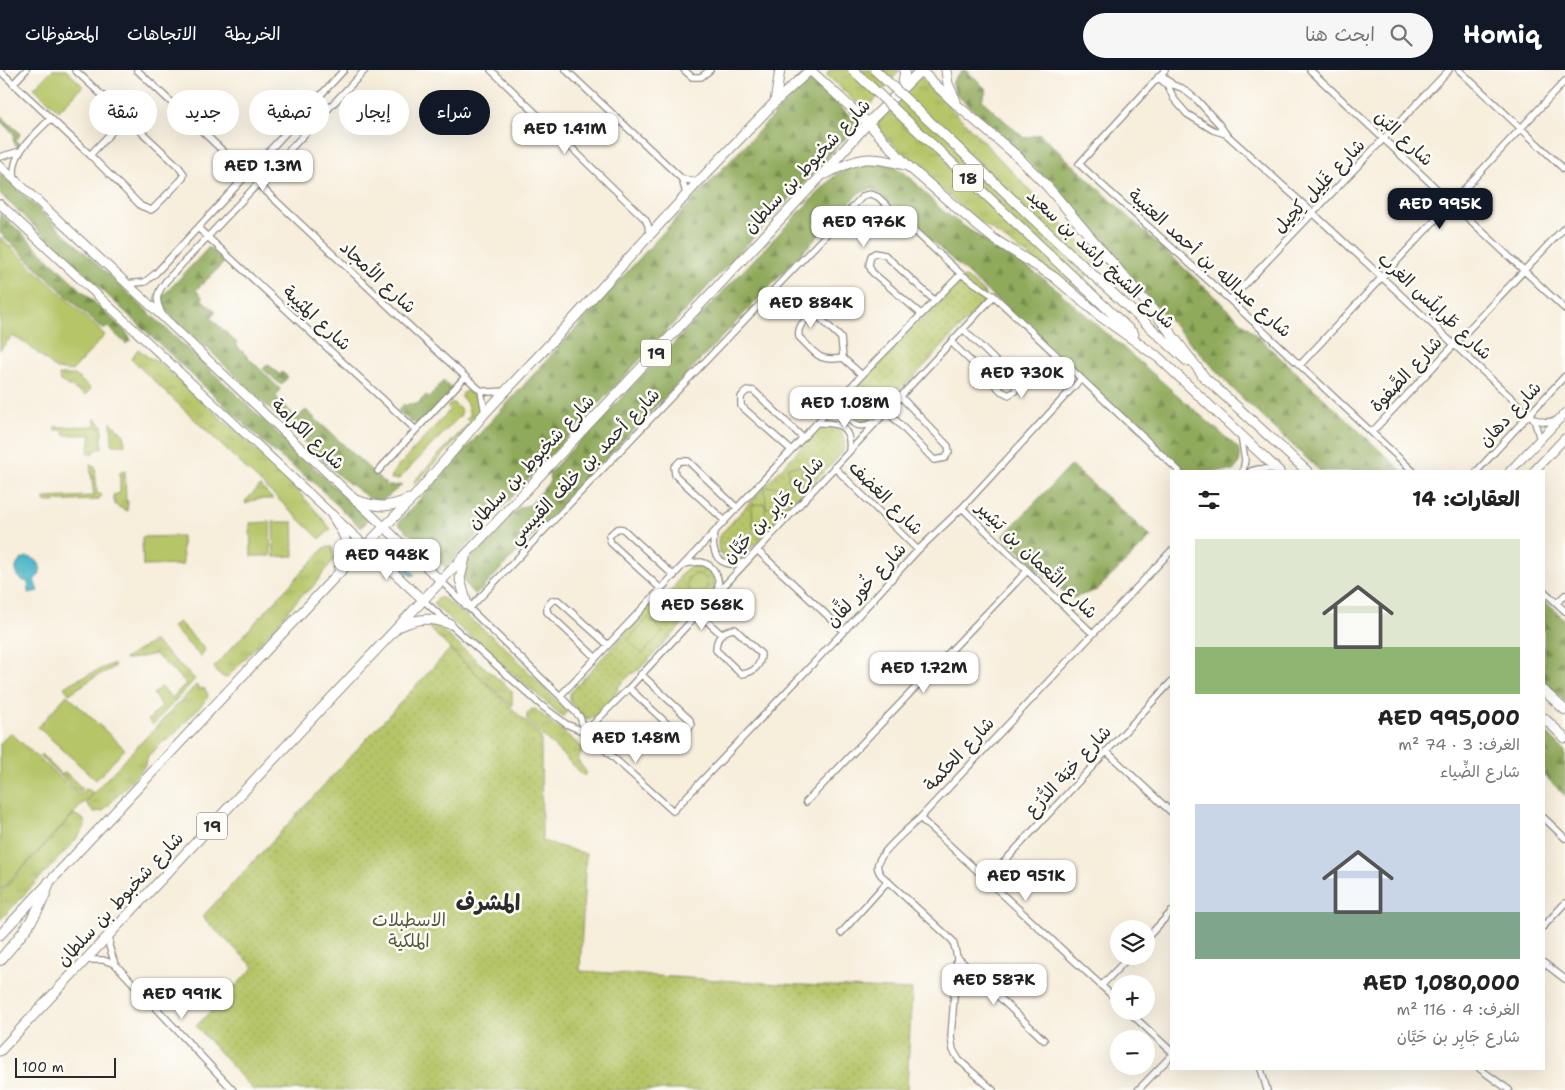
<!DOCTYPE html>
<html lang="ar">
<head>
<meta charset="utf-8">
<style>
	:root { --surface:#fff; --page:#f6f6f6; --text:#222; --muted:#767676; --accent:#111827 }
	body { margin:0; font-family:"Shantell Sans","Playpen Sans Arabic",sans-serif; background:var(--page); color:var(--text); direction:rtl; height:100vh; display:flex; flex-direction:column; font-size:19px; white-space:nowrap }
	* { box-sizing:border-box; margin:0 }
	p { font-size:16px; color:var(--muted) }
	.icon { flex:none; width:28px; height:28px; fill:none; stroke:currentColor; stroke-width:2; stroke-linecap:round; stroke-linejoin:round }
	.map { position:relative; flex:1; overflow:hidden; direction:ltr }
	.drawer { position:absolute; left:1170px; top:400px; width:375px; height:600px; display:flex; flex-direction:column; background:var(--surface); border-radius:0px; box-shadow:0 5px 20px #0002; direction:rtl }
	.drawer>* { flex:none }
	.banner { position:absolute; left:15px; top:20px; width:475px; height:45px; direction:rtl; display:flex; gap:10px }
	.buttons { position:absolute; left:1110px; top:850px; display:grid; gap:10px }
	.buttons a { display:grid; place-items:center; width:45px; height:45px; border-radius:50%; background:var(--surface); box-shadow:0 5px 20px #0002; font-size:25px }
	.scale { position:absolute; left:15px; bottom:12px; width:101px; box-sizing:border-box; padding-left:5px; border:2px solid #2b2b2b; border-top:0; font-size:14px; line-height:18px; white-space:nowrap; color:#2b2b2b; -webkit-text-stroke:4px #fdfcf7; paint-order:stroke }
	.price { position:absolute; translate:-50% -42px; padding:0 11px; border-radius:10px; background:#fff; color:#222; font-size:16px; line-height:32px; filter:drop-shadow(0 1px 2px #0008) }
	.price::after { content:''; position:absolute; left:50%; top:30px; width:15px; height:11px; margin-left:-8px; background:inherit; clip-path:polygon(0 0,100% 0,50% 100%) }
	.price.current { background:var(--accent); color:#fff }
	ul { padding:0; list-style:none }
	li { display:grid; align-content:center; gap:10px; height:265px; padding:0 25px }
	li span { display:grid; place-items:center; height:155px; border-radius:0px; color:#555 }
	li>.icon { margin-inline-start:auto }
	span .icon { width:90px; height:90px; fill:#fffc; stroke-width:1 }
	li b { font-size:21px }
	h2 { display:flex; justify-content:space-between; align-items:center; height:60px; padding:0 25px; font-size:21px }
	.chip { padding:0 18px; border-radius:22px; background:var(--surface); box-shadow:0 5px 20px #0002; font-size:18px; line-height:45px }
	.chip.current { background:var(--accent); color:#fff }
	header { display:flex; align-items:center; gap:30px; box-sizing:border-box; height:70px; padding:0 25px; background:var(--accent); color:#fff }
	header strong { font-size:24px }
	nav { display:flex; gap:28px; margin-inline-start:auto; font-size:18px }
	.search { width:350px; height:45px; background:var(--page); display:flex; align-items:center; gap:12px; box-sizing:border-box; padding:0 18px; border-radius:28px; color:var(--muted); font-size:19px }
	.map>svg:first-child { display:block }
</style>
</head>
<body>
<header>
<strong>Homiq</strong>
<div class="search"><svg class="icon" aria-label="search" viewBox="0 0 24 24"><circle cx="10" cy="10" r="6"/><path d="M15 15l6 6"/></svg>ابحث هنا</div>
<nav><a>الخريطة</a><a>الاتجاهات</a><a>المحفوظات</a></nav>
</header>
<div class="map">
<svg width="1565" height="1020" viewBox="0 0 1565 1020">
	<defs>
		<pattern id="grass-tufts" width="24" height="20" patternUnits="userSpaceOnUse" patternTransform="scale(1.25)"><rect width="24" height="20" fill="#b6c567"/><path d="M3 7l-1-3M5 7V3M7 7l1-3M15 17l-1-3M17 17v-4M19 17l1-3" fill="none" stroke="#9da95a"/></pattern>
		<pattern id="forest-firs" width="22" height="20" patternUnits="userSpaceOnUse" patternTransform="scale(1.25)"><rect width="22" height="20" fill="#90aa5c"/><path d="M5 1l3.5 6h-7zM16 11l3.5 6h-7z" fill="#768b4c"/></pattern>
		<pattern id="park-dots" width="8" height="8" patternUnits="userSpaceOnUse" patternTransform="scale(1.25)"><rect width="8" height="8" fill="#b6c567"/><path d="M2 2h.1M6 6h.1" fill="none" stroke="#9da95a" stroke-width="1.8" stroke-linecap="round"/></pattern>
		<pattern id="water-ripples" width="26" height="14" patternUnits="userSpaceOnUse" patternTransform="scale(1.25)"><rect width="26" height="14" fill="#4ab6c7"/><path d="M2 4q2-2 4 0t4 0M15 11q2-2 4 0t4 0" fill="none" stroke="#3e94a2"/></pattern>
	</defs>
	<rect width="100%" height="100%" fill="#fdfcf7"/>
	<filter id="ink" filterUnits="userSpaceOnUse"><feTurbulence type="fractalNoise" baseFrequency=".02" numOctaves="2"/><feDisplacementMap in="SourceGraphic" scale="10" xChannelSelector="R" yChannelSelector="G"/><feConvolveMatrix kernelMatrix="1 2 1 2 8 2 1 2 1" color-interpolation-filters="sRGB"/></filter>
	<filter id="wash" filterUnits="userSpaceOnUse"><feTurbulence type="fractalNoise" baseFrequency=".0096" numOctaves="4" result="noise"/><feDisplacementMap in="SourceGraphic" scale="20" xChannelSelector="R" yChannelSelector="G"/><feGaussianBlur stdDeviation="1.12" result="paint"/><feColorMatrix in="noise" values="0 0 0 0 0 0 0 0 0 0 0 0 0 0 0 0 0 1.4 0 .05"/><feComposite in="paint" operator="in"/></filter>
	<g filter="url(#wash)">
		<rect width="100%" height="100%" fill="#f7eedc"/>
		<path fill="url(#grass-tufts)" stroke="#707849" d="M829 0H900L867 39H863L827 5Z
			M920 6 1099 192 1075 219 971 145 922 102 874 56Z
			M138 279 148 287 159 293C217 346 282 398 331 459L320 469 131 289Z
			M59 305H75L91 319 85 325 60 311Z
			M465 321C472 321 483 329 483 337 483 339 480 344 480 346L415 414 414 411 470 352 466 349 470 346 467 334 461 326Z
			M452 332 462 341 460 346 399 409H391L392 403 450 340 447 337Z
			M95 348 102 355V377L95 381 93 384 88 383 91 365H64V360H55L54 357 95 356Z
			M111 352 124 365 125 375H112Z
			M90 395 95 396 97 423 102 425 98 430 44 432V428L94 426Z
			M125 401 126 431H128L127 441 115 435 113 425 120 423V402Z
			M260 416 273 429H257L246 434 245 431Z
			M325 477H332L334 489 311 519 303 524 284 545 279 553 228 606 225 608 218 604 214 597Z
			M438 528H443L504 576 565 640 567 642 563 647 436 537 434 532Z
			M431 551 512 621V636L447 576 423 552Z
			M179 552 205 579 201 587 172 557Z
			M154 571 195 609 153 655 148 650 162 636 153 624 161 616 172 628 186 613 155 584 126 590 124 589Z
			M112 594 115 595 113 598 95 607 69 624 64 617 76 610Z
			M196 615 201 619 204 618 208 624 207 629 170 668 164 671 148 686 145 696 103 741 94 742 86 733 93 723Z
			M535 639 583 678 578 691 587 703 584 706 527 650V643L530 640Z
			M41 684 62 705 65 702 83 719 79 723 40 686Z
			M74 744 84 750 85 757 73 773 0 850V823Z"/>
		<path fill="url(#forest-firs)" stroke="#5e6a44" d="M964 0H966L987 20 982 29 986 34 1024 68 1040 64 1402 401H1320L1235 321 1107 183 1073 137 1025 88 956 24 952 13 955 8Z
			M809 8 859 54 446 498 398 453 692 131Z
			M0 45 19 62 20 65 16 70 21 76H17L13 71 14 64 0 51Z
			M866 91C876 92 887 92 896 97 914 107 927 128 943 141 977 167 1014 187 1048 212L1238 378C1241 389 1241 393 1233 401H1185L880 124 872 119 860 122 480 521 474 524C467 517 461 509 464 499 468 486 508 449 520 437L530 435 550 411 549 403 836 104 844 99Z
			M0 103 369 449 361 458 314 413 273 381 0 124Z
			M0 143 126 262 131 270 126 274 108 257 104 259 92 250 0 163Z
			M209 177 224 193 196 220 203 228 202 230 216 241 211 248 237 273 236 275 280 319 276 327 297 348 306 340 388 416 402 415 382 431 369 428 339 406 207 278 172 248 162 233 163 226Z
			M268 294 280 305 282 302 288 307 281 315 263 299Z
			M443 311 454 319 422 353C411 355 406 348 398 341L404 334 406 336 408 334H417L426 325 429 327Z
			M1071 395 1151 467 1097 520 1070 529 1003 466Z
			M1544 530 1565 550V632L1544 611Z
			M1544 661 1565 681V726L1544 705Z"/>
		<path fill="url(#park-dots)" stroke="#707849" d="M965 207 983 221 985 224 984 232 909 312C900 317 891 324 886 333 882 338 881 345 875 349 858 360 844 341 849 325L882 288 923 246C938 241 937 233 946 222 950 217 956 212 961 208Z
			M831 355C843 361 848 370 842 383L742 488C724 494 715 484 719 466L818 359Z
			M692 496C707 496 720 508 712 523L640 599 631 604 619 616 616 624 594 648 585 649 570 632V623L652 534C660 530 669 524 674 517 680 508 680 501 692 496Z
			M450 579 541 666 542 771 586 784 580 901 782 914 912 920 907 1020H253L196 956 254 897 202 847Z"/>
		<path fill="#b6c567" stroke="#707849" d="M52 0H66L83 16 59 41 34 18Z
			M0 167 105 265 72 301 56 299 27 274 12 266 0 280Z
			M854 333a10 10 0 1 1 20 0a10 10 0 1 1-20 0Z
			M802 396 803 416 790 417 788 397Z
			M787 416 788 437 766 438 765 417Z
			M765 434 766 457 753 458 752 435Z
			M270 452 271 486H251L250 453Z
			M273 452H293L294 486 274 487Z
			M182 466 183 495 143 496 142 467Z
			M687 514a10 10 0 1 1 20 0a10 10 0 1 1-20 0Z
			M648 548 663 562 642 584 628 570Z
			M67 625 125 679 96 710 38 657Z
			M10 662 79 725 87 718 93 723 0 821V674Z"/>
		<path fill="url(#water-ripples)" stroke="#3a7079" d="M385 478H388L415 504 412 506 410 505 384 482Z
			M27 487C41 488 45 502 34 510L38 521 29 523 28 512C13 509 11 492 27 487Z"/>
	</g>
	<g filter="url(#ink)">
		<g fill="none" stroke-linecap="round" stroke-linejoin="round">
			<defs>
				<path id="street" d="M137 0 241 98 246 99 253 98
					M491 0 645 149 648 155 649 165
					M566 0 682 109 686 124
					M684 0 692 7H701L710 0
					M1165 0 1079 94 1230 230 1413 401
					M1310 0 1565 239
					M1459 0 1565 100
					M0 1 90 85 141 136 151 140 154 138 183 108 184 104 178 96 75 0
					M1161 4 1173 15 1182 18 1197 30 1219 54 1226 64 1313 143 1534 349 1540 370
					M1158 7 1168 16 1174 29 1187 44 1213 60 1226 64
					M13 14 26 0
					M90 85 126 47
					M0 87 20 81
					M682 109 698 112
					M15 111C9 83 33 67 50 49
					M257 113 417 263 480 320 490 322 505 321
					M198 158 416 360
					M126 214 145 212 156 203 344 0
					M1230 230 1449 0
					M921 244 872 202 869 195 871 186 875 183 885 185 935 231
					M163 246C155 230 155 225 166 211L365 0
					M951 272 1001 321 1009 325 1015 321 1017 314 1012 307 963 259
					M843 288C817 292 817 284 799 267 797 257 803 252 810 246L819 247 841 268 843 288 862 305
					M1300 295 1565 11
					M481 321 485 343
					M844 324C844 344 850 363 873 353
					M887 341 934 390 945 388 949 382 948 376 900 326
					M1534 349 1545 352 1557 351
					M817 353C838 352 852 356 849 381
					M1372 362 1565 157
					M1241 366 1245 390 1243 401
					M791 380 741 336V327C745 322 747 319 754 321L803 368
					M834 397 918 480
					M378 401 465 307
					M1251 401 1259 399H1277
					M1477 401 1565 306
					M962 438 1092 563
					M725 451 675 405 674 397 680 391H688L737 438
					M715 462C714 468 712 474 714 479 717 494 732 497 744 492
					M757 480 844 561
					M685 494C690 493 696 492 701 492 713 494 722 509 717 520
					M441 511 560 626 580 647 585 662
					M661 519 611 473 609 466C614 462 616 457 623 459L674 506
					M1544 521 1565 541
					M423 530 542 636 566 654 585 662 673 741 844 561 918 480 962 438 1081 309
					M1557 533 1565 525
					M470 538 863 126C869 123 872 124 878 127L961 204 994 226 1179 401
					M698 543 721 564
					M735 559 761 584C761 596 753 603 741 604L716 580C716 567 723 560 735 559Z
					M596 588 547 542V536L553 530H558L608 575
					M629 618 678 664C685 665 688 662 691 655L690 650 641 604
					M560 626 862 305 961 204
					M585 662 629 618 994 226
					M1106 681 1171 742
					M806 732 1027 501
					M920 748 1119 932
					M1544 748 1565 768
					M987 810 1171 612
					M1544 856 1565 833
					M841 863 887 812
					M110 865 109 876 115 894 233 1020
					M1146 869 1171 842
					M957 887 1044 970
					M85 890H103L115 894
					M1544 893 1565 909
					M1101 916 1130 886
					M1128 941 1171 981
					M1261 999 1267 1020
					M1480 999 1509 1020
					M993 1020 959 990 953 980 951 967 957 887 953 871 881 805C878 801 876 796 879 791 883 780 910 757 920 748L1171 481
					M1138 1020 1171 986"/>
				<path id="secondary" d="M0 96 164 248 441 511
					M0 134 423 530
					M1510 401 1565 343
					M1534 401 1565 368"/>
				<path id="primary" d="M810 0 868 53 908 96 979 157 994 169 1054 207 1100 246 1159 288
					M920 0 958 36 1016 85 1047 116 1156 244 1206 309
					M946 0 948 14 956 31
					M902 19 905 0
					M775 32 780 0
					M826 104C860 86 871 85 908 96
					M1093 205 1187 291
					M1083 216 1134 264
					M1156 285 1279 401
					M1202 305 1307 401
					M355 430C378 437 386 439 409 429
					M332 445C346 467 352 474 339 499
					M465 488 460 509 467 535
					M401 556C421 547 430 548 450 554
					M1544 621 1565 640
					M1544 648 1565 668
					M0 865 334 508 414 427 485 343 575 247 698 112 775 32 810 0
					M0 981 821 106 868 53 921 0"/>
				<path id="highway" d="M0 890C21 866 40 844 49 812"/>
			</defs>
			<use href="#street" stroke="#918c84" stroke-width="8"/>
			<use href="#secondary" stroke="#918c84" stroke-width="10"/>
			<use href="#primary" stroke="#918c84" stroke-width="11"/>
			<use href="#highway" stroke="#918c84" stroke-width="12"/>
			<use href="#street" stroke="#fff" stroke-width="5.5"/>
			<use href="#secondary" stroke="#fff" stroke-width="8"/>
			<use href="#primary" stroke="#fff" stroke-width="9"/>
			<use href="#highway" stroke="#fff" stroke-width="10"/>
			<defs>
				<path id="primary-bridge" d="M853 0 1083 216
					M875 0 1093 205"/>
			</defs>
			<use href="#primary-bridge" stroke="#918c84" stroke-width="11" stroke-linecap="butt"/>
			<use href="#primary-bridge" stroke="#fff" stroke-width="9"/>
		</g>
	</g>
	<g text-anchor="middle" stroke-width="5" stroke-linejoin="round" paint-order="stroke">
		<g fill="#fdfcf7" stroke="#6a6a68" stroke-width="1">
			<rect x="953" y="94.5" width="30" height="27" rx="4"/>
			<rect x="641" y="269.5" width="30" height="27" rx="4"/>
			<rect x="197" y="742.5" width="30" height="27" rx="4"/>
		</g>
		<g font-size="16" font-weight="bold" fill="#2b2b2b">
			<text x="968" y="114">18</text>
			<text x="656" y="289">19</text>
			<text x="212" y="762">19</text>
		</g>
		<g font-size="18" fill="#2b2b2b" stroke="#fdfcf7">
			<text transform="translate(1404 68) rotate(43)" y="6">شارع البُن</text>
			<text transform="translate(807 96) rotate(-47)" y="6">شارع شخبوط بن سلطان</text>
			<text transform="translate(1319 116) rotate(-46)" y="6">شارع غَلِيل كِحِيل</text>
			<text transform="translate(1101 189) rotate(43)" y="6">شارع الشيخ راشد بن سعيد</text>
			<text transform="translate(1210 193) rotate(42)" y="6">شارع عبدالله بن أحمد العتيبة</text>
			<text transform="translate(378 207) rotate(43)" y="6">شارع الأمجاد</text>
			<text transform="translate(1435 236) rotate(43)" y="6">شارع طَرابلُس الغرب</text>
			<text transform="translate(317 248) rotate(43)" y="6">شارع المِثِيبة</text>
			<text transform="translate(1406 304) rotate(-47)" y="6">شارع الصَّفوة</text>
			<text transform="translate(1510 344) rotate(-47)" y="6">شارع دهان</text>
			<text transform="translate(308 364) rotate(44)" y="6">شارع الكرامة</text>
			<text transform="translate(531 392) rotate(-47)" y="6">شارع شخبوط بن سلطان</text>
			<text transform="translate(584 396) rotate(-46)" y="6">شارع أحمد بن خلف القبيسي</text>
			<text transform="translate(886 428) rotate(45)" y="6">شارع الغضف</text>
			<text transform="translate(773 440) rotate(-47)" y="6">شارع جَابِر بن حَيَّان</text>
			<text transform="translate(1037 490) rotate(44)" y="6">شارع النُّعمان بن بَشِير</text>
			<text transform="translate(866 515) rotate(-47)" y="6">شارع خُور لفَّان</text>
			<text transform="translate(959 684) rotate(-47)" y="6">شارع الحكمة</text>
			<text transform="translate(1068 701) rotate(-47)" y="6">شارع خبَة الدُّرُع</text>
			<text transform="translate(120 829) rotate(-47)" y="6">شارع شخبوط بن سلطان</text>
		</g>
		<g font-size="18" fill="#55593d" stroke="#fdfcf7">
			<text x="409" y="856">الاسطبلات<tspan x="409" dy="21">الملكية</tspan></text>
		</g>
		<g font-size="22" font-weight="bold" fill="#2b2b2b" stroke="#fdfcf7">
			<text x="488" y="840">المشرف</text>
		</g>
	</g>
</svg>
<div class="buttons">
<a><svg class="icon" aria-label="layers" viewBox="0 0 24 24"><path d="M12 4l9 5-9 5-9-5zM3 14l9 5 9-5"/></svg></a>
<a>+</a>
<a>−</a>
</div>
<div class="scale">100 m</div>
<b class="price" style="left:565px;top:85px">AED 1.41M</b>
<b class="price" style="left:263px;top:122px">AED 1.3M</b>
<b class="price current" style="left:1440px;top:160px">AED 995K</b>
<b class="price" style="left:864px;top:178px">AED 976K</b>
<b class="price" style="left:811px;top:259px">AED 884K</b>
<b class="price" style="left:1022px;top:329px">AED 730K</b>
<b class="price" style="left:845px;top:359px">AED 1.08M</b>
<b class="price" style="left:387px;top:511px">AED 948K</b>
<b class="price" style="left:702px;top:561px">AED 568K</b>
<b class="price" style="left:924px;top:624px">AED 1.72M</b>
<b class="price" style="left:636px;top:694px">AED 1.48M</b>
<b class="price" style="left:1026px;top:832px">AED 951K</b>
<b class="price" style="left:994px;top:936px">AED 587K</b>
<b class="price" style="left:182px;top:950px">AED 991K</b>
<div class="banner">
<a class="chip current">شراء</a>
<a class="chip">إيجار</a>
<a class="chip">تصفية</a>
<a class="chip">جديد</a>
<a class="chip">شقة</a>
</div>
<section class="drawer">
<h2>العقارات: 14<svg class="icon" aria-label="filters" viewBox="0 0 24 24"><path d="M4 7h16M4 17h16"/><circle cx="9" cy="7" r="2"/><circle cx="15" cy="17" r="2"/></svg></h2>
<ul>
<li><span style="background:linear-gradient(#dfe7d0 70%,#8fb573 0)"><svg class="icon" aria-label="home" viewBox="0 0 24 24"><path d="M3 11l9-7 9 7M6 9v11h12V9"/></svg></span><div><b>AED 995,000</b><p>الغرف: 3 · 74 m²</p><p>شارع الضِّياء</p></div></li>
<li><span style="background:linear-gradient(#c9d6e8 70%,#7fa58c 0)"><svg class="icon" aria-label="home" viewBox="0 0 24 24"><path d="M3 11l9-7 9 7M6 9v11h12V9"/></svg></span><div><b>AED 1,080,000</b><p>الغرف: 4 · 116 m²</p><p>شارع جَابِر بن حَيَّان</p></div></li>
</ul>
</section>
</div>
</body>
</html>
